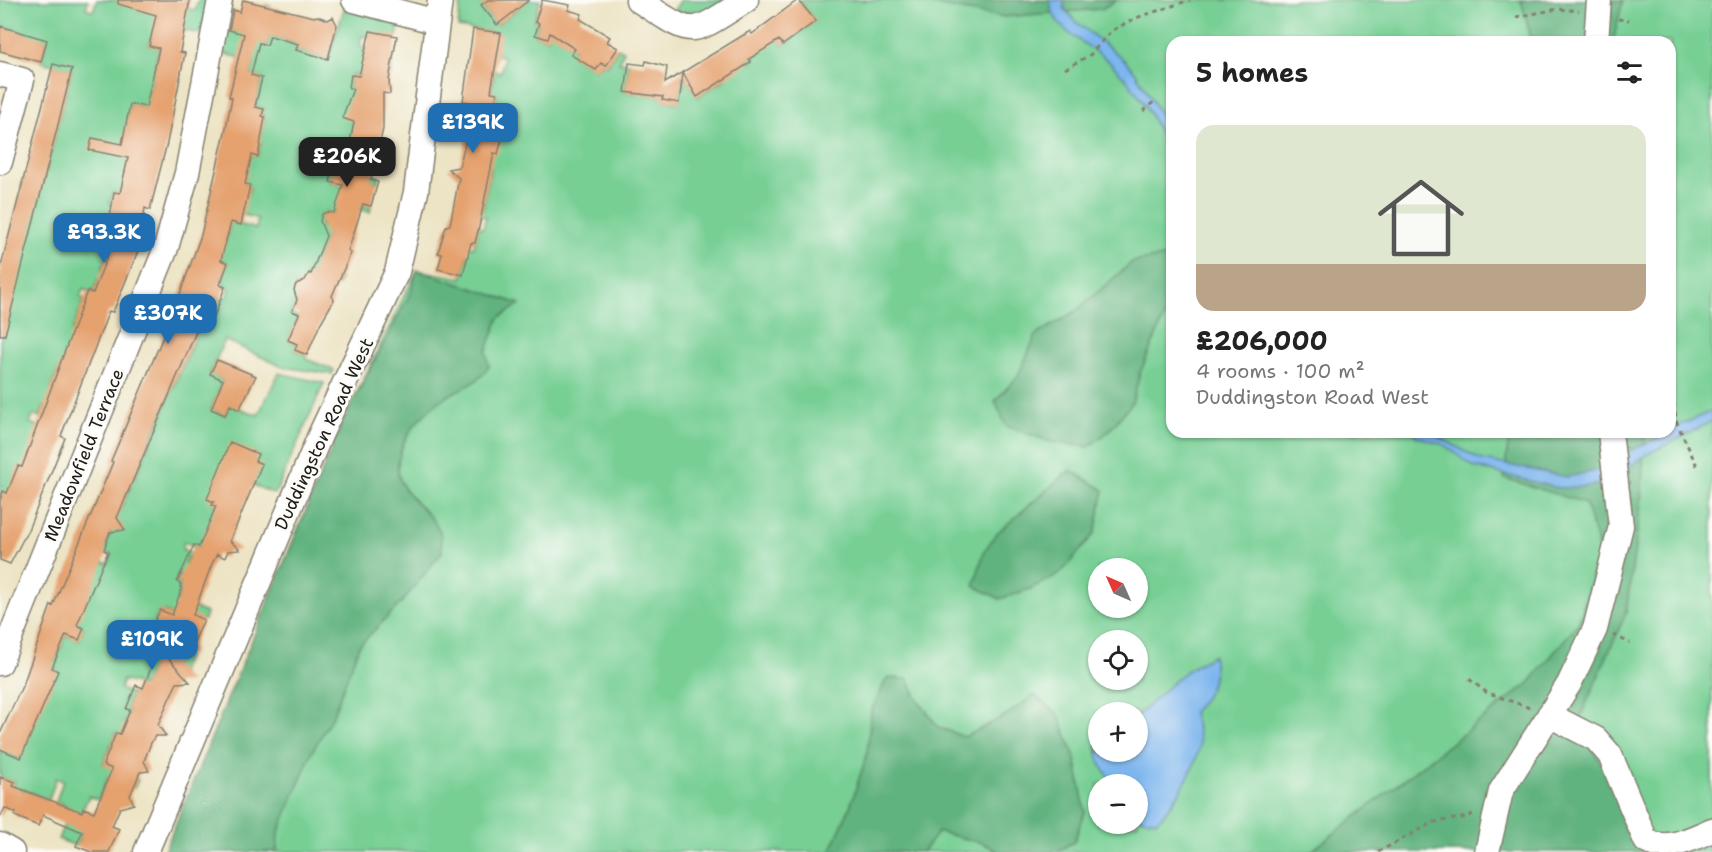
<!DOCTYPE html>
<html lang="en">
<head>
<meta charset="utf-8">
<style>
	:root { --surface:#fff; --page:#f2f2f2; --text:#222; --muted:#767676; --line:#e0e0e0; --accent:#1f6fb2 }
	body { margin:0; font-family:"Shantell Sans",sans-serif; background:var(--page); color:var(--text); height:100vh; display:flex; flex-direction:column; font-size:22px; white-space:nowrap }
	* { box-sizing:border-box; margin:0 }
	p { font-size:20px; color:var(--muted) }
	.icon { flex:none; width:33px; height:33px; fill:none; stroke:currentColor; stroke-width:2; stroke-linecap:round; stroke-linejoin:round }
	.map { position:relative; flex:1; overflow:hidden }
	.panel { position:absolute; left:1166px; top:36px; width:510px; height:402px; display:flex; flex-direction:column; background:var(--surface); border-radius:18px; box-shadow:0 2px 4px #0004 }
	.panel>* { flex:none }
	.needle { width:39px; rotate:315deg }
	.buttons { position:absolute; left:1088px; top:558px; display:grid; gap:12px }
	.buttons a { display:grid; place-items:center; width:60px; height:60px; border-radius:50%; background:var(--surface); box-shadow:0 2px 4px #0004; font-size:30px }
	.price { position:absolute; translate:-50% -51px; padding:0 14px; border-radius:12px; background:var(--accent); color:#fff; font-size:20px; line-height:39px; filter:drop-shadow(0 2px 3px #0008) }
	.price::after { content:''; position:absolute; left:50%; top:36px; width:18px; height:14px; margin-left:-9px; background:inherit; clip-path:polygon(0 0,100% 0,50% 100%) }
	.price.selected { background:#222; color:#fff }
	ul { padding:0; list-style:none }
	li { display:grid; align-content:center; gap:12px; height:318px; padding:0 30px }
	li+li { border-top:2px solid var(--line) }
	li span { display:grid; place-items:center; height:186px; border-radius:18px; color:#555 }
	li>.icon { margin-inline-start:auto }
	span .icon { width:108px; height:108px; fill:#fffc; stroke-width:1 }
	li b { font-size:26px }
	h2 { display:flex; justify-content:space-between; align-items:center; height:72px; padding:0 30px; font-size:26px }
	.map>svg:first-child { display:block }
</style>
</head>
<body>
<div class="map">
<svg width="1712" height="852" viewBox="0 0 1712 852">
	<rect width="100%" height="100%" fill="#fdfcf7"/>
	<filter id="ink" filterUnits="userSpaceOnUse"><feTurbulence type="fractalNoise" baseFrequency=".0167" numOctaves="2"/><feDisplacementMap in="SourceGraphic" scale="12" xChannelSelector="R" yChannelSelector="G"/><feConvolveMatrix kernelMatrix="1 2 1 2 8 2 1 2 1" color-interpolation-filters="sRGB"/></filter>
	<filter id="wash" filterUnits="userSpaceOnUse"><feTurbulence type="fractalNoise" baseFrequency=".008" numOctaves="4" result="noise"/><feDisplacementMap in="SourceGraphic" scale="24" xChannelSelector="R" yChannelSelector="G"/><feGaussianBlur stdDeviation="1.35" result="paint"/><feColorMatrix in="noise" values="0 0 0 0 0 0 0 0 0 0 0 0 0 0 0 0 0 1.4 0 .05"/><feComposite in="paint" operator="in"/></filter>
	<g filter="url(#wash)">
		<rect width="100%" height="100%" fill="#ede4c5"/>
		<path fill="#77cf94" stroke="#4a7658" stroke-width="1.5" fill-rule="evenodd" d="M0 0H88L86 8 93 11 97 0H134L195 10 198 0H208L202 34 164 26 151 37 149 45 159 48 146 107 130 104 126 125 141 140 107 153 134 159C124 173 124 179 127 195L113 192 110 203 132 208 111 211 106 237 124 241 111 246 101 271 112 277 110 284 98 279 93 293 83 289 80 297 90 301 83 302 72 332 82 336C66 357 46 380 51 408L44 406 40 417 34 415 30 423 39 427 24 468 19 466 16 472 24 500 4 492 0 500V341L7 323 40 192 21 187 23 179 43 184 72 69 41 62 47 41 0 26Z
			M461 0H486L482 6 497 25 519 8 518 0H540L534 21 539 23 535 35 548 39 550 32 575 49 572 55 596 70 601 63 607 66 618 48 624 51 619 62 629 63 625 92 663 97V100L678 103 681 86H684L682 77 684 76 698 97 726 79 724 75 751 62 749 59 778 39 783 45 815 21 799 0H904L1101 9 1117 0H1712V852H1650L1607 766 1557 746 1373 852H164L343 421 417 270 462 278 468 255 457 251 459 244 474 247 479 227 483 228 486 217 471 213 483 209 491 168 484 166 502 139 491 136 496 118 462 105 463 101 488 106 496 102 497 94 491 92 494 77 489 76 490 71 501 72 504 57 497 55 500 33 458 27ZM1172 42H1670V432H1172ZM1098 568H1137V608H1098ZM1098 640H1137V680H1098ZM1098 712H1137V752H1098ZM1098 784H1137V824H1098Z
			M681 0H726L694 19 674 10Z
			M266 5 270 6 261 43 267 45 270 36 294 43 305 15 296 50 328 59 344 9 400 24 397 36 391 37 370 31 369 37 362 36 360 46 365 47 363 57 392 62 391 74 365 66 364 76 351 75 349 88 357 89 356 123 347 154 355 156 353 162 334 157 332 164 379 177 378 182 333 171 330 182 343 185 340 198 371 206 370 212 338 203 334 213 327 212 322 214 320 222 322 227 329 229 314 268 340 278 338 285 309 273 304 284H296L294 290 299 295 291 314 298 317 288 340 297 344 295 350 307 355 306 359 334 370 332 374 283 367 225 340 210 373 223 380 211 409 225 415 230 405 258 415 279 373 324 383 275 494 236 478 214 502 213 505 227 511 199 547 184 542 182 549 207 559 188 557 185 563 189 565 184 578 178 575 176 581 181 584 177 601 206 613 204 620 188 622 163 611 159 612 155 620 162 626 156 641 188 655 181 672 154 661 144 686 123 680 120 689 164 707 162 710 130 698 126 709 130 710 124 723 142 731 149 746 116 733 103 764 138 780 134 788 108 777 98 800 89 796 82 811 89 815 76 846 58 839 71 808 56 801 63 781 56 778 49 800 22 789 12 791 15 782 0 777V751L20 759 57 671 45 666 55 662 66 635 79 640 84 628 70 623 100 561 108 564 112 555 97 549 106 544 112 529 117 531 121 529V524L103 516 120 511 132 484 121 479 123 474 135 478 204 316 214 317 221 297 226 298 230 289 224 286 222 278 228 263 219 259 214 242 225 245 231 222 256 229 258 219 238 213 242 195 248 196 250 186 245 184 249 154 258 156 261 143 256 141 261 137 265 117 262 116 264 109 255 107 262 78 251 75 254 61 221 53 227 29 237 32 239 25 259 30Z"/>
		<path fill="#61b27e" stroke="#3e674d" stroke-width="1.5" d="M904 0H1117L1101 9 1004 17Z
			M1521 0H1623L1613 42H1532Z
			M1168 256 1171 267V301L1140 373 1132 403 1109 431 1088 447 1051 442 1006 426 995 401 1018 376 1036 335 1076 311 1132 262Z
			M417 270 520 304 499 318 486 352 489 366C478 383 471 383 453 393 432 404 408 427 401 450 387 492 424 501 439 529 442 535 441 545 442 552L402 602 359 646 333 715 311 754 278 834 277 852H164L343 421 411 292Z
			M1521 432H1645L1641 504 1626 613 1579 720 1644 852H1310L1529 683 1579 622 1599 550 1585 503 1504 478 1508 444Z
			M1070 470 1104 490 1095 533 1061 573 1030 589 1000 599 974 586 984 551 998 532Z
			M887 678 908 679 916 697 938 727 965 737 1008 714 1034 695 1058 714 1075 757 1085 811 1074 842 1056 852H999L983 843 938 832 922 852H830L850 807 867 754 871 711Z"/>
		<path fill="#7db6ee" stroke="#4c6985" stroke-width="1.5" d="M1050 0H1064V8L1075 21 1121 57 1136 73 1171 132V151C1158 135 1153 116 1141 99 1132 85 1120 72 1108 61 1086 40 1053 34 1050 0Z
			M1712 411V421L1648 454 1604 484 1581 487 1558 488 1474 467 1444 445 1416 436 1413 432H1430L1479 459 1567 477 1600 470 1621 455 1670 432 1672 428Z
			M1213 655C1217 677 1210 696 1193 712 1195 722 1201 738 1199 748 1193 774 1175 803 1157 821L1140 818 1137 814V784H1114C1106 773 1093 758 1098 744V752H1137V716L1183 673Z"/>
		<g id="blocks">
			<path fill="#e5a16e" d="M118 0H190L180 52 185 53 167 143 150 210 145 208 138 251 113 312 109 311 61 436 65 438 28 530 10 564 0 560V500L3 491 7 493 18 466 22 467 87 291 93 293 115 236 107 235 114 192 120 193 128 158 89 150 92 138 122 144 130 104 146 107 159 48 149 46 156 15 118 4Z
				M243 0 314 17 317 16 328 20 333 17 337 25 328 59 296 50 298 44 270 36 267 45 259 43 251 75 262 78 255 107 264 109 262 116 265 117 258 157 252 155 245 184 250 185 241 225 231 222 221 260 228 263 220 285 225 287 214 317 204 313 117 518 125 530 110 532 104 550 108 552 77 625 84 628 79 640 66 635 52 668 58 671 21 758 0 749V734L24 682 51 605 53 606 113 462 111 461 175 308 201 235 225 132 232 98 229 97 244 34 229 30 233 10 240 12Z
				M488 0H529L497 25 481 5Z
				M542 0 570 5 568 10 582 14 580 19 610 37 607 42 618 48 606 66 601 63 596 70 571 55 575 49 550 33 548 39 535 35 539 23 535 22Z
				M798 0 816 21 783 45 779 40 749 59 751 62 697 97 683 73 679 103 662 100 663 97 625 92 629 63 645 65 646 61 667 67 665 83 750 31 752 34Z
				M0 26 47 40 41 62 0 51Z
				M473 29 501 33 491 92 497 93 491 136 502 139 498 154 494 153 479 227 475 243H471L463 275 438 269 442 254 438 253 446 226 450 225 459 178 448 169 459 167 466 140 462 136 464 129 469 127 475 103 463 101Z
				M370 31 397 36 389 80 390 94 383 93V129L371 180 378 182 371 206 363 204 348 251 351 253 332 296 334 300 320 324 307 355 295 350 297 344 288 340 299 314 292 311 297 300 294 290 296 284 305 280 309 273 311 274 326 236 320 221 322 214 327 212 334 213 343 185 330 182 336 158 346 161 354 122 342 118 353 89 349 88 351 75 359 76Z
				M53 64 72 69 5 335H0V270Z
				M217 360 256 376 239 410 230 405 225 415 211 409 223 380 210 374Z
				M230 442 258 454 255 461 262 464 230 541 240 550 228 551 225 558 217 554 211 566 193 615 204 620 193 644V654L168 658 190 682 177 683 170 697 158 725 166 736H155L151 743 144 761 149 771 140 772 130 796 134 804 120 808 112 826 119 829 109 852H91L76 846 82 832 43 815 38 826 15 816 16 813 5 808 0 818V777L15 782 13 786 47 799 82 812 83 808 94 812 112 769 103 765 116 733 120 734 130 710 126 709 136 685 143 688 161 643 156 641 161 629 155 620 160 610 172 615 182 588 180 587 181 584 177 582 194 545 199 547 216 506 212 505 214 502 207 499Z"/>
		</g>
	</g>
	<g filter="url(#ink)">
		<use href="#blocks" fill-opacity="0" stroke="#848070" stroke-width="1.5"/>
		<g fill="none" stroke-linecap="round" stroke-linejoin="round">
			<defs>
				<path id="minor" d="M354 0 437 22
					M638 0C697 38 687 37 746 0
					M1596 42 1599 0
					M0 74 22 80 0 162
					M0 663 166 248 187 173 220 0
					M1549 715 1596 739 1610 755 1646 841C1667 852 1691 839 1712 830
					M0 845 12 852
					M146 852 321 433 397 272 416 192 440 0
					M1487 852 1501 791 1569 684 1595 629 1621 526 1610 432"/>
			</defs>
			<use href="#minor" stroke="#848070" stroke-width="27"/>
			<path stroke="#848070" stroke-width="3" stroke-dasharray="4.5 4.5" stroke-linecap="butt" d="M1516 17 1558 9 1579 11
				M1618 19 1629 20
				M1065 69 1090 55 1111 31 1136 18 1190 0
				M1143 111 1156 100
				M1674 403 1676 421 1697 466
				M1613 635 1630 643
				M1469 679 1486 692 1530 708
				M1378 852 1434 822 1468 817 1475 812"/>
			<use href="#minor" stroke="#fff" stroke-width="24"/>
		</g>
	</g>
	<g text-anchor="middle" stroke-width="6" stroke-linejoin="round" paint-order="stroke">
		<g font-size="18" fill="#1c1c1c" stroke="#fdfcf7">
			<text transform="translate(324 434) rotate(-65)" y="6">Duddingston Road West</text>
			<text transform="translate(84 455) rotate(-68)" y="6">Meadowfield Terrace</text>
		</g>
	</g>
</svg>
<div class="buttons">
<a><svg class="needle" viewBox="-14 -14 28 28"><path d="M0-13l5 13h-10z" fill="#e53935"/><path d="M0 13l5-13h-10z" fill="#767676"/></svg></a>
<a><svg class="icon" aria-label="locate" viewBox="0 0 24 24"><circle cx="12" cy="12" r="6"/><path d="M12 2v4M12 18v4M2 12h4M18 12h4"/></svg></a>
<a>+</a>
<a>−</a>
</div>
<b class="price" style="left:473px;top:154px">£139K</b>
<b class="price selected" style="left:347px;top:188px">£206K</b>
<b class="price" style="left:104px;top:264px">£93.3K</b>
<b class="price" style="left:168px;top:345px">£307K</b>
<b class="price" style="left:152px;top:671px">£109K</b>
<section class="panel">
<h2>5 homes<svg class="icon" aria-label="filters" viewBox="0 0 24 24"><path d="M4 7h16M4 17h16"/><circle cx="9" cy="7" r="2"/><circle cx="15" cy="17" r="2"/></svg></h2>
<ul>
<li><span style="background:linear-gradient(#dfe7d0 75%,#b9a48a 0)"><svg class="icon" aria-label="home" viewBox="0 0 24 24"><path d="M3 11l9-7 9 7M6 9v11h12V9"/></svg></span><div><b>£206,000</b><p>4 rooms · 100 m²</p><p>Duddingston Road West</p></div></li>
</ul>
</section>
</div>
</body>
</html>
